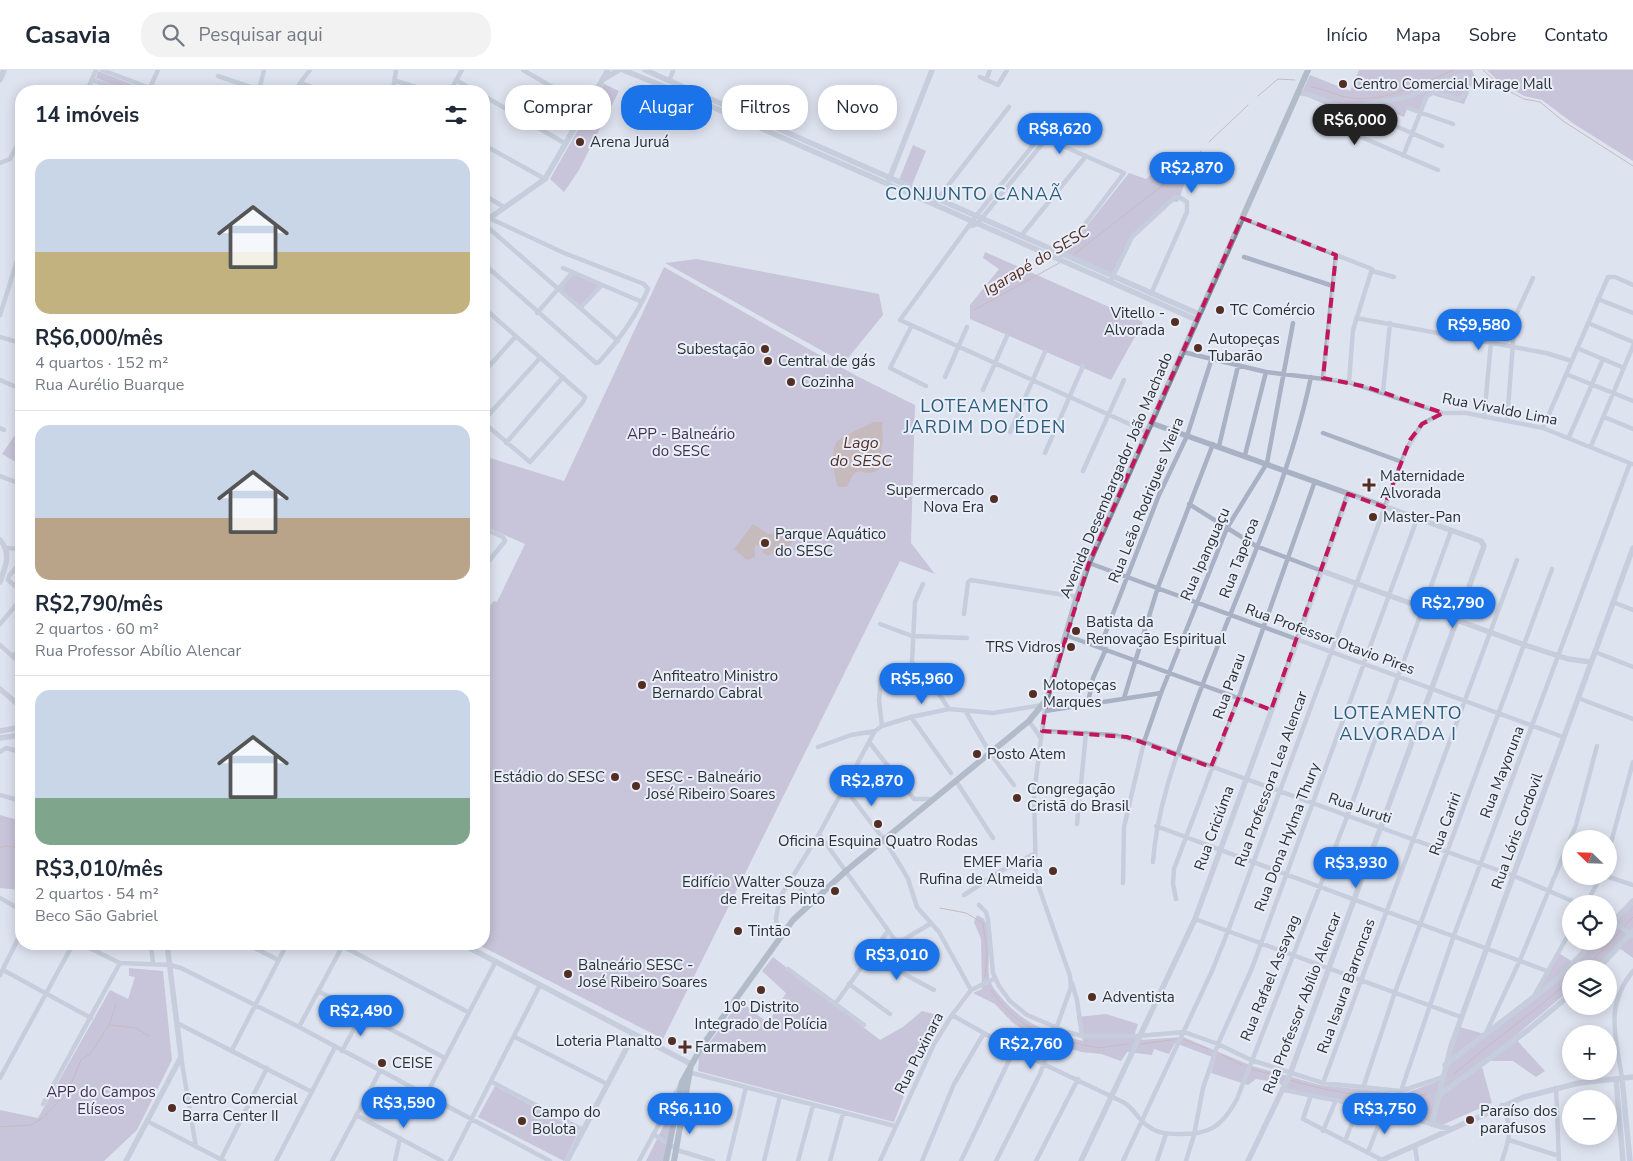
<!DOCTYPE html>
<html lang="pt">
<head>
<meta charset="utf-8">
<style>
	:root { --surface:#fff; --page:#f2f2f3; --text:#1f2937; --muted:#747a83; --line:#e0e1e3; --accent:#1a73e8 }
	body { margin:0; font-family:"Nunito Sans",sans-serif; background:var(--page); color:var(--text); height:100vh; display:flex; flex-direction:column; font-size:19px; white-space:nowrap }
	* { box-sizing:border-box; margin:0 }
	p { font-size:16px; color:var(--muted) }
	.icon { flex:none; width:28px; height:28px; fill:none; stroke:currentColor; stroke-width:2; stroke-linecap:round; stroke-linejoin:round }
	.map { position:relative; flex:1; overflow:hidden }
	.drawer { position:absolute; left:15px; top:15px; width:475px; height:865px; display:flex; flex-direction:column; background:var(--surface); border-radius:20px; box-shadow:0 2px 12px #0003 }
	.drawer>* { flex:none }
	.top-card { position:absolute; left:505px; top:15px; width:475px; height:45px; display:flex; gap:10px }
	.needle { width:32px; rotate:293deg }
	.tools { position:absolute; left:1562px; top:760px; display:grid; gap:10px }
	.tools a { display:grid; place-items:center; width:55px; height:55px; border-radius:50%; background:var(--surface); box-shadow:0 2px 12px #0003; font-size:25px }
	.price { position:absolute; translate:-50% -42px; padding:0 11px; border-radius:18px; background:var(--accent); color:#fff; font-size:16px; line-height:32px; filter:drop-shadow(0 1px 2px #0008) }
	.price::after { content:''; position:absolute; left:50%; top:30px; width:15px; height:11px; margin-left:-8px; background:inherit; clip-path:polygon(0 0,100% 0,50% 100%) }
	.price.active { background:#222; color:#fff }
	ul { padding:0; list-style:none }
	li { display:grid; align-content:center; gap:10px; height:265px; padding:0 20px }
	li+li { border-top:1px solid var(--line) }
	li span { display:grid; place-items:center; height:155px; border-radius:15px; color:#555 }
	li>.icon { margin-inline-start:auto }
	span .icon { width:90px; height:90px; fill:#fffc; stroke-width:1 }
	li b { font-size:21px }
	h2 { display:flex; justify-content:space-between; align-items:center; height:60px; padding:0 20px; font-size:21px }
	.chip { padding:0 18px; border-radius:20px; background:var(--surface); box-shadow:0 2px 12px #0003; font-size:18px; line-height:45px }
	.chip.active { background:var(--accent); color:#fff }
	header { display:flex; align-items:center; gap:30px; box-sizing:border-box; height:70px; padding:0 25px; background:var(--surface); border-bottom:1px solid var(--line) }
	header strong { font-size:24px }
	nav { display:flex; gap:28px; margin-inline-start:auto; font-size:18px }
	.search { width:350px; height:45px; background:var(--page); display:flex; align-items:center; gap:12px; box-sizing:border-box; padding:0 18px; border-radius:20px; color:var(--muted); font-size:19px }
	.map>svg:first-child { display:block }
</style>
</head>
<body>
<header>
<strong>Casavia</strong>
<div class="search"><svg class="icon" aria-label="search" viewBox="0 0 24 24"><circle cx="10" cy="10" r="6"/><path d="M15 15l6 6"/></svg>Pesquisar aqui</div>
<nav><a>Início</a><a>Mapa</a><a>Sobre</a><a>Contato</a></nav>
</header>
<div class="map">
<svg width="1633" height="1091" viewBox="0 0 1633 1091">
	<rect width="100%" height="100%" fill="#dee3f0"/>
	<path fill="#ae9fbe" d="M1359 0H1472L1475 7 1464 34 1429 24 1419 43 1407 39 1404 47C1383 39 1365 31 1343 42L1301 24 1310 5 1350 21Z
		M1487 0H1633V91L1574 54 1542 30 1524 26 1498 11Z
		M98 1 149 21H129L96 8Z
		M604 14 619 21 579 100 564 122 550 109Z
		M913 75 926 81 912 115 899 110Z
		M1172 87 1191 96 1178 132 1169 131 1130 167 1111 205 1064 185 1129 103 1146 109Z
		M985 182 1143 252 1111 310 970 249V235L999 199 983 188Z
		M697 189 879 224 883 245 844 293 665 193Z
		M664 197 855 305 915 335 911 473 935 504 900 491 663 969 477 874H484V542L494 531 497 532 525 474 484 456V386L564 411Z
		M572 203 602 215 581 237 558 219Z
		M17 362H21V395L2 384Z
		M0 745 21 751V820L0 818Z
		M1633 833V888L1622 880 1616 878 1593 899H1571V919L1514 967 1545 1001 1536 1007 1513 991H1492L1486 988 1481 993 1492 1033 1442 1055 1286 1019 1279 1013 1256 1009 1248 1015 1211 1003 1215 988 1175 973 1169 984 1154 979 1152 985 1127 982 1121 991 1101 984 1081 982 1055 973 1048 975 1013 953 995 934 973 923 982 919 981 869 974 852 977 845 984 849C993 866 987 887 989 906 990 914 995 920 1000 926 1024 955 1048 963 1083 971L1077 947 1106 944 1138 954 1135 963 1139 970 1183 967 1252 996 1320 1015 1404 1024 1443 1009 1460 957 1488 965 1537 928 1538 919 1559 883 1576 894 1597 871H1609V859Z
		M773 887 880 970 903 957 922 941 938 945 895 1018 905 1023 894 1052 698 1001 699 987 740 931 768 953 786 923 762 901Z
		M129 898 163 901 172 990 137 1060 104 1091H0V1040L38 1048 110 920 128 929 135 907 129 906Z
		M495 1016 579 1061 564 1091 478 1047Z
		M681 1021 666 1091H646Z"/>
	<path fill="#aa887f" d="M874 352H882L883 369 879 399C864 411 858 388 847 417H838C834 406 830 384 836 373 839 367 866 356 874 352Z
		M753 454 768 464H772L776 458 793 471 781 488 772 483 768 486 763 483V476L755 475V487L747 490 734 479Z"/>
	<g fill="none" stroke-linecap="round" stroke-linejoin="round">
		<path stroke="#aa887f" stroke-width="1" d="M1483 0 1503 18 1524 29 1540 32 1563 51 1633 96
			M1311 17C1326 19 1338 27 1352 28 1388 32 1422 13 1454 0
			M1258 26 1278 9 1295 10
			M1209 72 1248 35
			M1073 185 1181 101 1201 81
			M974 240 1061 192
			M0 778 5 776 21 778
			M940 838 966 843 983 853 987 884 985 907
			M1624 857 1633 847
			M1584 899 1622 860
			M991 920C1006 943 1025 957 1051 967
			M110 955 136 958 149 966
			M1057 969 1098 978 1128 974
			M1185 970 1208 979
			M1140 974 1172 970
			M1222 985 1242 995
			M1251 999 1280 1007
			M1454 1004C1492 971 1533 943 1571 910
			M1290 1010C1324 1021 1391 1033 1426 1024
			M0 1057 31 1055 44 1047 59 1031 71 1014 81 990 91 983 109 955 116 935"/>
		<path stroke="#a8b2c4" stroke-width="4.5" d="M102 0 158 21
			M523 0 587 37
			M218 6 259 20
			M980 7 998 15 1007 0
			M92 10 125 21
			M456 10 475 21
			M986 10 990 0
			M396 11 429 21
			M669 11 673 1
			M300 13 323 21
			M150 18 158 0
			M87 21 96 0
			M259 21 264 0
			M296 21 300 13 310 0
			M393 21 396 0
			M450 21 462 0
			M1298 23 1311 25 1345 38 1408 27 1461 5 1467 6C1471 15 1467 24 1459 29L1434 22 1427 26
			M484 26 566 74
			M1345 38 1344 56 1347 61 1438 100
			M1408 38 1453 54
			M1379 49 1442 76
			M1045 68 1124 103 1061 186
			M484 75 545 109
			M1403 86 1427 26
			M0 93 10 89 21 68
			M484 125 504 137
			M936 131 1009 37
			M1242 148 1372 199 1353 260 1349 312
			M484 154 618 271
			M971 156 977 154 1047 68 1054 54H1050L976 146 900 250 1147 362
			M1021 166 1086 86
			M1244 187 1333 216
			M484 194 596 293 599 292C619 270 636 247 648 219L644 214 564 183 489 148
			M563 198 642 232
			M1372 201 1394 207
			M1112 208 1132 167 1174 128 1179 127 1187 132V142L1151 224
			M1598 229 1633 243
			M581 237 602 215
			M484 238 585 327 583 332 530 392 484 353
			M537 243 572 203
			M0 245 21 178
			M1356 248 1546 283 1572 291
			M484 251 490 244
			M1588 253 1633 272
			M911 257 890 298 926 316
			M0 267 21 273
			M1577 278 1624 298
			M1183 282 1266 302 1349 312 1443 343H1466L1543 358 1632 394
			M484 302 516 266
			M1566 304 1633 331
			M945 307 967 257
			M1323 308 1336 185
			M0 310 21 319
			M983 320 1007 266
			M1383 322 1390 253
			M1484 347 1491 273
			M1604 347 1633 359
			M484 350 540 288
			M1507 351 1515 247 1533 208
			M0 358 4 360
			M1543 358 1608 207H1615L1633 215
			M1010 362 1045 282
			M1323 363 1402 392
			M1569 367 1603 289
			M506 373 563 307
			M1219 376 1238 296
			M1591 376 1633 276
			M1045 383 1083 296
			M1245 385 1266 302
			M1083 401 1124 310
			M0 406 21 414
			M1189 434 1256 476 1322 501
			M484 459 503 467 505 471 484 497
			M6 478 21 479
			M21 492 9 506 8 510 21 521
			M1089 493 1563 667
			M923 514 915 532 912 592 931 612 949 639
			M1613 532 1633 540
			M964 544 968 512 971 510 1077 527
			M0 554 21 529
			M880 554 912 566 967 568
			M1065 565 1271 640
			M0 575 21 594
			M1100 577 1159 425 1187 366 1211 291
			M1595 582 1633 597
			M13 587 21 577
			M1124 628 1158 517 1213 374
			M1578 628 1633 649
			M1088 633 1093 608 1106 579
			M1045 641 1161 623
			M966 642 990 683 1014 715
			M911 647 951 703
			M1029 651 1040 667
			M882 656 879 630 881 608 891 603 918 601
			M1042 661 1113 665 1144 672 1514 806 1579 834
			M869 672 914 729H933
			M818 677 851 665 875 661 882 656 911 647 949 639 993 643 1042 635
			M0 682 6 678 21 682
			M956 711 993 768
			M843 716 885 771 903 800 908 809 917 837 939 862 971 920
			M0 725 21 731
			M1077 754 1086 663
			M1156 756 1547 901
			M819 764 895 870H903L930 854
			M1609 780 1633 692
			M1153 792C1157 736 1177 684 1196 632 1236 524 1287 420 1311 307
			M1606 806 1633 815
			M790 808 812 831
			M1123 813 1124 757 1144 672 1161 623 1227 458 1267 393 1293 253
			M964 825 1001 801 1034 784
			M0 828 21 840
			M1176 829 1173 814 1174 799 1239 627 1315 411
			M1586 834 1601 806
			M979 835 986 842 988 850 993 903 999 916 1010 931 1027 945 1067 962 1082 966H1138L1184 962 1218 974 1251 990 1323 1013 1401 1021 1443 1007
			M1195 849 1461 947
			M1609 849 1633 866
			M778 868 776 848 780 827 819 764 875 661
			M81 874 120 893 170 895 181 898 299 957 550 1091
			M151 874 153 894
			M247 874 278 890
			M342 876 468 942
			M875 881 906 905 934 920
			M788 899 864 955
			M3 900 91 948
			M0 905 21 863
			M1072 913 1077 930 1082 966
			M849 914 890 944
			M318 921 445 988
			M1534 926 1571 860
			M835 934 888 861
			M952 945 1014 980 1123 1032C1135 1039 1138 1050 1148 1056 1157 1063 1166 1064 1178 1064 1209 1065 1222 1057 1237 1029L1347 747 1451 461
			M177 953 312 1022
			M299 957 343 875
			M1486 963 1520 890 1576 755 1597 676
			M515 967 607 1014
			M232 980 287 874
			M342 981 362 944
			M181 987 196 1077
			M688 1002 895 1056
			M0 1008 73 874
			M1622 1008C1616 966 1604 937 1633 901
			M492 1012 583 1060
			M1323 1013 1517 490
			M1363 1018 1395 922 1552 499
			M1556 1018 1559 1091
			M1284 1020 1359 1035 1432 1054
			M1401 1021 1454 865 1630 393
			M426 1025 496 891
			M1311 1025 1303 1049 1382 1090
			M43 1034 120 893
			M1502 1035C1513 1059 1510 1067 1502 1091
			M356 1045 442 1091
			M147 1051 224 1091
			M1323 1061 1336 1030
			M653 1064 680 1081 713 1091
			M1509 1070 1559 1086
			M1345 1071 1359 1035
			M1415 1076 1417 1091
			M1368 1082 1384 1041
			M221 1089 267 998
			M276 1091 335 977
			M332 1091 380 1001
			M395 1091 400 1068
			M450 1091 540 915
			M639 1091 680 1015
			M728 1091 746 1017
			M764 1091 780 1026
			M798 1091 813 1035
			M830 1091 843 1043
			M880 1091 934 974 952 945 971 920 994 909
			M922 1091 954 1014 984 963
			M961 1091 1014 980
			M996 1091 1040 1004 1071 917 1070 906 1036 809 1034 724 1046 630
			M1036 1091 1078 1009
			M1123 1091 1212 901 1228 861 1406 380 1422 354 1443 343
			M1157 1091 1166 1064
			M1186 1091 1194 1065 1203 1018 1218 974 1252 898 1417 449"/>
		<path stroke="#a8b2c4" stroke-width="5.5" d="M623 0 683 24 1197 250
			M645 0 1199 244
			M604 9 619 0
			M0 10 4 0
			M889 110 932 0
			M484 152 545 109 608 0
			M1151 353 1481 471 1484 476 1290 1004 1248 1091
			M0 470C12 483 5 498 0 512
			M1322 501 1525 575 1568 589 1591 592
			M0 619 21 637
			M0 661 21 657
			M0 668 21 665
			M1609 856 1633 831
			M462 874 691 994
			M1598 899 1633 861
			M1445 995 1560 907 1594 871
			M1622 1008 1630 1091
			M1616 1009 1623 1091
			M1438 1026 1528 960 1571 924
			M1450 1059 1432 1054 1451 976 1633 478
			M126 1091 181 987 167 874
			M567 1091 634 964
			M1081 1091 1195 849 1297 571 1348 424
			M1380 1091 1524 1027 1579 1013 1633 1007"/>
		<path stroke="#7c8b9a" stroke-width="6" d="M666 1091 682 1012 702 976 793 850 847 800 1029 651 1047 629 1075 533 1089 493 1308 0
			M674 1091 691 995"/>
	</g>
	<path d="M0 0H1633V1091H0ZM1242 148 1336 185 1323 308 1367 317 1443 343 1422 354 1410 370 1384 437 1348 424 1271 640 1239 627 1211 697 1127 667 1042 661 1047 629 1089 493Z" fill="#dee3f0" fill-opacity=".55" fill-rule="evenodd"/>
	<path fill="none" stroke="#c2185b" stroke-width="4" stroke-dasharray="10 6" stroke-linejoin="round" d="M1242 148 1336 185 1323 308 1367 317 1443 343 1422 354 1410 370 1384 437 1348 424 1271 640 1239 627 1211 697 1127 667 1042 661 1047 629 1089 493Z"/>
	<g fill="#532e23" stroke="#eaeef8" stroke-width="2">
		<circle cx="1343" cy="14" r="5"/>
		<circle cx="580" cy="72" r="5"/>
		<circle cx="1220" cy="240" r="5"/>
		<circle cx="1175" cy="252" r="5"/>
		<circle cx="1198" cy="278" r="5"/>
		<circle cx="765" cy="279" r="5"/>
		<circle cx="768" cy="291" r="5"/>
		<circle cx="791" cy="312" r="5"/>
		<path d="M1366.5 407.5h5v5h5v5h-5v5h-5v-5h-5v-5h5z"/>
		<circle cx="994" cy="429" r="5"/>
		<circle cx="1373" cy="447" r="5"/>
		<circle cx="765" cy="473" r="5"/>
		<circle cx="1076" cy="561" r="5"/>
		<circle cx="1071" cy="577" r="5"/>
		<circle cx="642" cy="615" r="5"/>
		<circle cx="1033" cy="624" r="5"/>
		<circle cx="977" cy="684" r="5"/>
		<circle cx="615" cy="707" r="5"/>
		<circle cx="636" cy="716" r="5"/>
		<circle cx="1017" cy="728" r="5"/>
		<circle cx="878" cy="754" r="5"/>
		<circle cx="1053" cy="801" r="5"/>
		<circle cx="835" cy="821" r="5"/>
		<circle cx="738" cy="861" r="5"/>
		<circle cx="568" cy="904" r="5"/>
		<circle cx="761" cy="920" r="5"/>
		<circle cx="1092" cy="927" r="5"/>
		<circle cx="672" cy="971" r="5"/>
		<path d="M682.5 969.5h5v5h5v5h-5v5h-5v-5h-5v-5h5z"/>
		<circle cx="382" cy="993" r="5"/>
		<circle cx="172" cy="1038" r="5"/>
		<circle cx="1470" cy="1050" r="5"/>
		<circle cx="522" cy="1051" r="5"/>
	</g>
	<g text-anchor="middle" stroke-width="4" stroke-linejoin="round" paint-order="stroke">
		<g font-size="15" fill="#293035" stroke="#eaeef8" text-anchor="start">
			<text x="1353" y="19">Centro Comercial Mirage Mall</text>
			<text x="590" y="77">Arena Juruá</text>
			<text x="1230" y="245">TC Comércio</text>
			<text x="1165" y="248" text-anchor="end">Vitello -<tspan x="1165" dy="17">Alvorada</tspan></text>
			<text x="1208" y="274">Autopeças<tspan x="1208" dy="17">Tubarão</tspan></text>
			<text x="755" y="284" text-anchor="end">Subestação</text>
			<text x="778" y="296">Central de gás</text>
			<text x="801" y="317">Cozinha</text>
			<text x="1380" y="411">Maternidade<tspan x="1380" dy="17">Alvorada</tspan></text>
			<text x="984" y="425" text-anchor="end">Supermercado<tspan x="984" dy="17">Nova Era</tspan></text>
			<text x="1383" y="452">Master-Pan</text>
			<text x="775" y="469">Parque Aquático<tspan x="775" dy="17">do SESC</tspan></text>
			<text x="1086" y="557">Batista da<tspan x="1086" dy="17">Renovação Espiritual</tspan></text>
			<text x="1061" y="582" text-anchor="end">TRS Vidros</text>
			<text x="652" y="611">Anfiteatro Ministro<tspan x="652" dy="17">Bernardo Cabral</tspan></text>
			<text x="1043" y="620">Motopeças<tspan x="1043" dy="17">Marques</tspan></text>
			<text x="987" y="689">Posto Atem</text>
			<text x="605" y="712" text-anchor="end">Estádio do SESC</text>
			<text x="646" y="712">SESC - Balneário<tspan x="646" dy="17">José Ribeiro Soares</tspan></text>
			<text x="1027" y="724">Congregação<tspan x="1027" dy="17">Cristã do Brasil</tspan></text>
			<text x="878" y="776" text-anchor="middle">Oficina Esquina Quatro Rodas</text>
			<text x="1043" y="797" text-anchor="end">EMEF Maria<tspan x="1043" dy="17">Rufina de Almeida</tspan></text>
			<text x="825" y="817" text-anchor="end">Edifício Walter Souza<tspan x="825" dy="17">de Freitas Pinto</tspan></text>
			<text x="748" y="866">Tintão</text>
			<text x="578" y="900">Balneário SESC -<tspan x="578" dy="17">José Ribeiro Soares</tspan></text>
			<text x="1102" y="932">Adventista</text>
			<text x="761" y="942" text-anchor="middle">10º Distrito<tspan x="761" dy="17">Integrado de Polícia</tspan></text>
			<text x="662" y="976" text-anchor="end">Loteria Planalto</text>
			<text x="695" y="982">Farmabem</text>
			<text x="392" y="998">CEISE</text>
			<text x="182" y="1034">Centro Comercial<tspan x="182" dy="17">Barra Center II</tspan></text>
			<text x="1480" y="1046">Paraíso dos<tspan x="1480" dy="17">parafusos</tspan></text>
			<text x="532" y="1047">Campo do<tspan x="532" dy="17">Bolota</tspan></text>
		</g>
		<g font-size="15" fill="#293035" stroke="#eaeef8">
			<text transform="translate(1500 339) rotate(11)" y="5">Rua Vivaldo Lima</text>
			<text transform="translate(1116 405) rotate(-67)" y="5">Avenida Desembargador João Machado</text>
			<text transform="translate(1146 430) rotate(-68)" y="5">Rua Leão Rodrigues Vieira</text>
			<text transform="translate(1205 484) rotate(-66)" y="5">Rua Ipanguaçu</text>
			<text transform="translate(1239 488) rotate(-69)" y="5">Rua Taperoa</text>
			<text transform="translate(1330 569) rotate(20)" y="5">Rua Professor Otavio Pires</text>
			<text transform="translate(1229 616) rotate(-70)" y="5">Rua Parau</text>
			<text transform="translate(1502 702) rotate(-69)" y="5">Rua Mayoruna</text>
			<text transform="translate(1271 709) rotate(-70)" y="5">Rua Professora Lea Alencar</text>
			<text transform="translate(1360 738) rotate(19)" y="5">Rua Juruti</text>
			<text transform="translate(1445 754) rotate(-70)" y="5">Rua Cariri</text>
			<text transform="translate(1214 758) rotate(-70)" y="5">Rua Criciúma</text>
			<text transform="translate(1517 761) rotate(-70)" y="5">Rua Lóris Cordovil</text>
			<text transform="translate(1287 767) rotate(-69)" y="5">Rua Dona Hylma Thury</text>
			<text transform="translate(1270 908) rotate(-68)" y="5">Rua Rafael Assayag</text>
			<text transform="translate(1346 916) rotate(-70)" y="5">Rua Isaura Barroncas</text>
			<text transform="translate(1302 933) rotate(-69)" y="5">Rua Professor Abílio Alencar</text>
			<text transform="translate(919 983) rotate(-63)" y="5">Rua Puxinara</text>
		</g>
		<g font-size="15" fill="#412f51" stroke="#eaeef8">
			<text x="681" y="369">APP - Balneário<tspan x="681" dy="17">do SESC</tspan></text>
			<text x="101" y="1027">APP do Campos<tspan x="101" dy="17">Elíseos</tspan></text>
		</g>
		<g font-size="16" font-style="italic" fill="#532e23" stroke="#eaeef8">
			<text transform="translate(1036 190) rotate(-31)" y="6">Igarapé do SESC</text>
			<text x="861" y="378">Lago<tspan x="861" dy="18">do SESC</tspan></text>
		</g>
		<g font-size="18" letter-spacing="1" fill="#2a5c7c" stroke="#eaeef8">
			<text x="974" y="130">CONJUNTO CANAÃ</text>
			<text x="985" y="342">LOTEAMENTO<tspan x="985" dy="21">JARDIM DO ÉDEN</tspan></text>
			<text x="1398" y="649">LOTEAMENTO<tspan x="1398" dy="21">ALVORADA I</tspan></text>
		</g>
	</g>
</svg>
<div class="tools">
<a><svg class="needle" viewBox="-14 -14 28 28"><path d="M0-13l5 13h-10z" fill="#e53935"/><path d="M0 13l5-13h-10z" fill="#747a83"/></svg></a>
<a><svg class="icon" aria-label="locate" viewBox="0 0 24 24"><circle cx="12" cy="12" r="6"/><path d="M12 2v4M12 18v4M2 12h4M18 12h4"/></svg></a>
<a><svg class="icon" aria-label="layers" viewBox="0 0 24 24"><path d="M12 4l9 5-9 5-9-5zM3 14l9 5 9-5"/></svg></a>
<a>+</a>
<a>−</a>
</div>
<b class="price active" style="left:1355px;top:76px">R$6,000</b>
<b class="price" style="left:1060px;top:85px">R$8,620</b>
<b class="price" style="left:1192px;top:124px">R$2,870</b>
<b class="price" style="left:1479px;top:281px">R$9,580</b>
<b class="price" style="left:1453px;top:559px">R$2,790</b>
<b class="price" style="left:922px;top:635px">R$5,960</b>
<b class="price" style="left:872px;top:737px">R$2,870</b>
<b class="price" style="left:1356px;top:819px">R$3,930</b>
<b class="price" style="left:897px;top:911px">R$3,010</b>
<b class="price" style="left:361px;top:967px">R$2,490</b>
<b class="price" style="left:1031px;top:1000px">R$2,760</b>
<b class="price" style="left:404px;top:1059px">R$3,590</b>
<b class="price" style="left:690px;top:1065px">R$6,110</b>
<b class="price" style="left:1385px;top:1065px">R$3,750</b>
<div class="top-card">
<a class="chip">Comprar</a>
<a class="chip active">Alugar</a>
<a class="chip">Filtros</a>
<a class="chip">Novo</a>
</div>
<section class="drawer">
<h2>14 imóveis<svg class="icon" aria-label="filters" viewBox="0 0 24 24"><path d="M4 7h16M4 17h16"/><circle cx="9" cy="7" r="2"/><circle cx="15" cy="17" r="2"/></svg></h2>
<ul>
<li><span style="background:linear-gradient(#c9d6e8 60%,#c2b280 0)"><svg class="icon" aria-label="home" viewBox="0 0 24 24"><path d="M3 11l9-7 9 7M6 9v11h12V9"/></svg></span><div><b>R$6,000/mês</b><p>4 quartos · 152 m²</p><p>Rua Aurélio Buarque</p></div></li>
<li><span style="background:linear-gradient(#c9d6e8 60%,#b9a48a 0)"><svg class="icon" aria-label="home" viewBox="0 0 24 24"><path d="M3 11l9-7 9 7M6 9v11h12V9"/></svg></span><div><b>R$2,790/mês</b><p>2 quartos · 60 m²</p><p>Rua Professor Abílio Alencar</p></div></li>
<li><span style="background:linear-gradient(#c9d6e8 70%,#7fa58c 0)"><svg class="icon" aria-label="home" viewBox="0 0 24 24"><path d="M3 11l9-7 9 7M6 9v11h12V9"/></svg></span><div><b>R$3,010/mês</b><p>2 quartos · 54 m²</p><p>Beco São Gabriel</p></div></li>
</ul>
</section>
</div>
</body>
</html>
